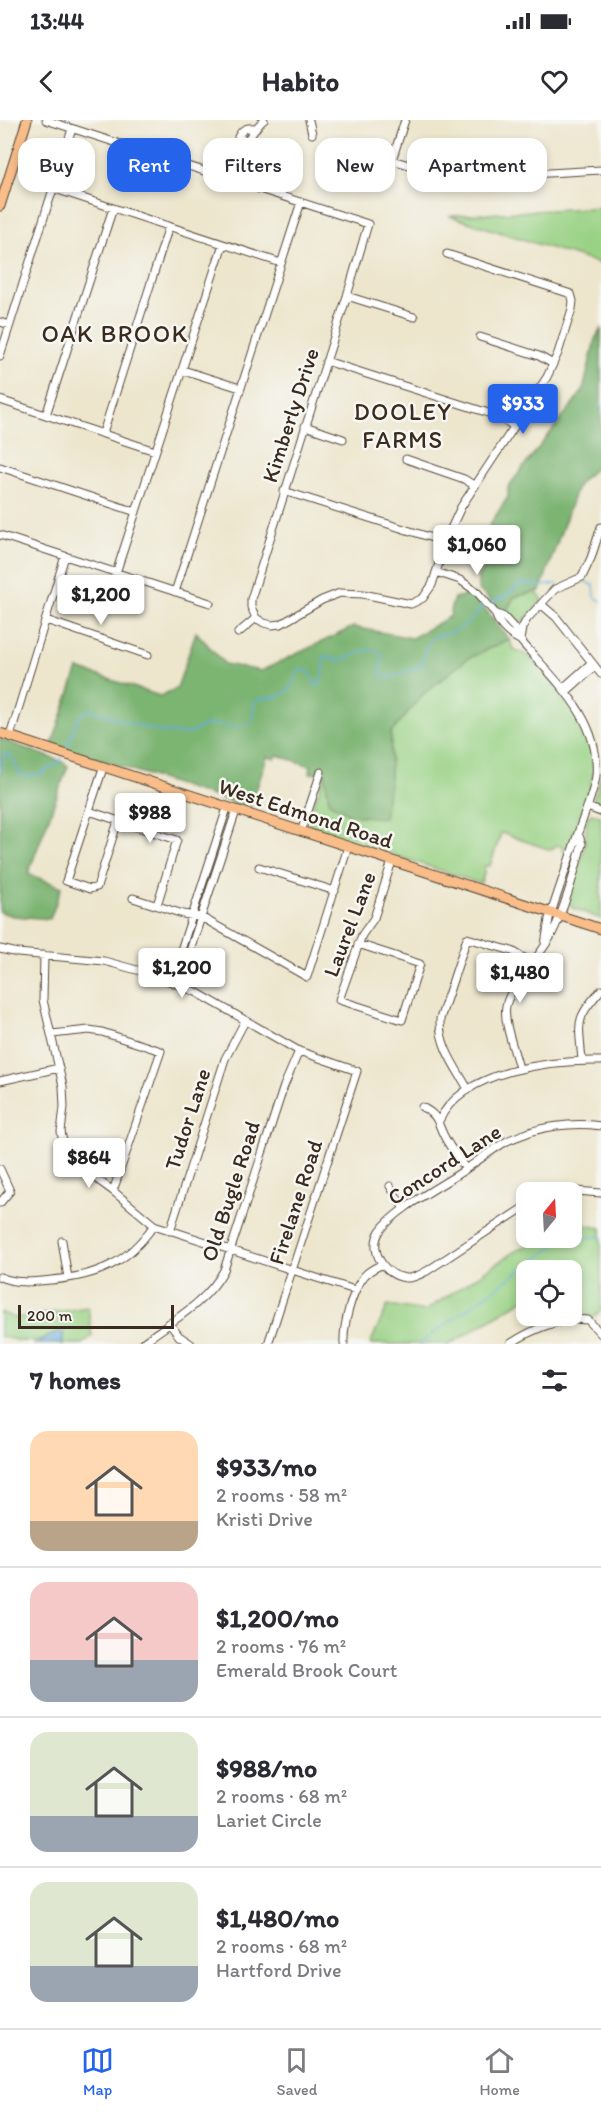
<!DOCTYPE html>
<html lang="en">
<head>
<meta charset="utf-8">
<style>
	:root { --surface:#fff; --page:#f2f2f3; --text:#2b2b33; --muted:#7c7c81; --line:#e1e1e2; --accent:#2563eb }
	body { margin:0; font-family:Itim,sans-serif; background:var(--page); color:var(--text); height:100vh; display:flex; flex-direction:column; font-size:22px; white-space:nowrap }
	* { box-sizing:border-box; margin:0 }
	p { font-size:20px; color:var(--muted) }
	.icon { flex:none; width:33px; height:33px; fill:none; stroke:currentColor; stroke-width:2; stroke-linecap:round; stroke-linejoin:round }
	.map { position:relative; height:1224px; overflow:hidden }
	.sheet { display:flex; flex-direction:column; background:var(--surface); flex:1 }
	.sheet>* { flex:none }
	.hud { position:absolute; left:18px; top:18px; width:566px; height:54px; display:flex; gap:12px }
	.needle { width:39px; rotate:18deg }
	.controls { position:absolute; left:516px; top:1062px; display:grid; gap:12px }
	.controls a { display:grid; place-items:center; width:66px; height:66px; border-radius:12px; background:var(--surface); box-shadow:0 3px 9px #0003; font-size:30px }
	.scale { position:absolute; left:18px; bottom:15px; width:156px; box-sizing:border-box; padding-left:6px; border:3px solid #3b2a1e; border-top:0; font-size:16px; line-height:21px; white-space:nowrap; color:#3b2a1e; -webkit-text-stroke:4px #f6f6f2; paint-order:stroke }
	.price { position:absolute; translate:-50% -51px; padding:0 14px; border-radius:6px; background:#fff; color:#222; font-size:20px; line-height:39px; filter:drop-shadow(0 2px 3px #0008) }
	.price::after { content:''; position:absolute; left:50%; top:36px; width:18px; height:14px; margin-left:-9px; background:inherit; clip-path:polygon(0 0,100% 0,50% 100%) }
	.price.active { background:var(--accent); color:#fff }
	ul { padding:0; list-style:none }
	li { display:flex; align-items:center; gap:18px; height:150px; padding:0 30px }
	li+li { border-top:2px solid var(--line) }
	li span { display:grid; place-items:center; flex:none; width:168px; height:120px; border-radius:18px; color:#555 }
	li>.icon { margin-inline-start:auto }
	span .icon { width:72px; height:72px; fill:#fffc; stroke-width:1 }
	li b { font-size:26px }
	h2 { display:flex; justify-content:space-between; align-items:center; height:72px; padding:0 30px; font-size:26px }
	.chip { padding:0 21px; border-radius:18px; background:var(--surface); box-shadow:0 3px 9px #0003; font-size:21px; line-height:54px }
	.chip.active { background:var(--accent); color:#fff }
	.status { display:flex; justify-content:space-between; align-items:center; height:42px; padding:0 30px; background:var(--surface); direction:ltr }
	.status svg { height:16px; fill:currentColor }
	header { display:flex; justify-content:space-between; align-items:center; height:78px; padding:0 30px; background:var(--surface); font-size:27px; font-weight:800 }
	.menu { display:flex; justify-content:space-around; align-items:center; height:84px; border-top:2px solid var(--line); background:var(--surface); font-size:16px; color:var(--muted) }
	.menu a { display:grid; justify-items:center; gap:3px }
	.menu .active { color:var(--accent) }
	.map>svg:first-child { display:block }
</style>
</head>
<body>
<div class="status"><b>13:44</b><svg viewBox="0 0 49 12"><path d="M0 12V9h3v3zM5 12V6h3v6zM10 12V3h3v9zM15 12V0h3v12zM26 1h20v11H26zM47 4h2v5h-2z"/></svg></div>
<header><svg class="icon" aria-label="back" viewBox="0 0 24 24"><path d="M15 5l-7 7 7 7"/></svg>Habito<svg class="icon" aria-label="heart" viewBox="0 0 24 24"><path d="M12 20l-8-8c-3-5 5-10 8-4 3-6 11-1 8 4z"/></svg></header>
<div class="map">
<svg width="601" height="1224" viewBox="0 0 601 1224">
	<rect width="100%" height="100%" fill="#f6f6f2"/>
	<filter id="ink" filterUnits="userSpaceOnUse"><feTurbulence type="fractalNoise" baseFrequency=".0167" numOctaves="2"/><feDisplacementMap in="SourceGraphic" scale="12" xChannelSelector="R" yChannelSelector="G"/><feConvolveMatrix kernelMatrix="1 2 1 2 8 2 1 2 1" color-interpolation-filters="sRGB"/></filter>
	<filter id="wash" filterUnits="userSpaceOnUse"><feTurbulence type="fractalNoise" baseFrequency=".008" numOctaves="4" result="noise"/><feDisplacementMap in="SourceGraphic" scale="24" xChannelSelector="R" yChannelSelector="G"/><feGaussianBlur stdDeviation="1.35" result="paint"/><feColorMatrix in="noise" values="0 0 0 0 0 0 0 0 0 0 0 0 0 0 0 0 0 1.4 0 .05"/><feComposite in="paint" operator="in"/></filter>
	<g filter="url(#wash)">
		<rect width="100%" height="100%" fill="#ede6cd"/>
		<path fill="#9ad285" stroke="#6a7e52" stroke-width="1.5" d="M601 87V144L449 96Z
			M536 472 543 480 518 506 505 494 514 477Z
			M509 519 513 529 529 536 580 594 592 618 594 651 590 669 568 733 562 731 563 727 557 725 551 730 501 713 490 746H484V753L481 763H479L311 708 308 699 325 654 390 658 391 613 422 575 467 539Z
			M601 655V689L595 686 593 681Z
			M592 694 601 696V799L573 788 568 782 585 725 587 697Z
			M580 1104 601 1108V1191L593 1198 582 1194 578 1173 572 1170V1150H526V1178L450 1224H370L388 1185 425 1191 514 1132 541 1118H572V1106Z
			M88 1187 92 1216 82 1224H62L63 1221 59 1212C35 1223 25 1224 0 1216V1192L15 1198Z"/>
		<path fill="#7bb472" stroke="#5b6f48" stroke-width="1.5" d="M601 209V343L578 364 540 471 514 477 505 494 478 469V456L500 430 501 426 489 406 508 377V367L583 271 595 219Z
			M473 474 509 519 467 539 422 575 391 613 390 658 384 698 351 695 329 682 325 654 316 651 315 654 310 653 311 646 277 635 275 639 267 637 250 688 52 624 78 549 160 576 177 568 196 512 225 544 261 551 353 507 412 518 451 496 450 491 454 478Z
			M0 619 63 642 68 646 28 754 62 767 50 799 13 796 0 792Z"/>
		<path fill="#63addb" stroke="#4f6c7c" stroke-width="1.5" d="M59 1212 64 1213 62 1224H33Z"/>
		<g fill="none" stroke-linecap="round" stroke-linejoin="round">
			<path stroke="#63addb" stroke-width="1.5" d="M599 289 601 286
				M583 460 594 466 595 477 601 481
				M489 483C507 478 509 472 523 463L540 466 558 464
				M66 630 78 598 89 589C111 597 167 618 190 613 196 611 201 606 207 605 223 602 238 613 252 601L255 582C264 575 273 580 282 575 294 570 293 556 301 549L310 552 316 566H319L324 551 323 539 325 536 340 541 365 530H377L382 536 380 554 389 558 421 546C424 539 425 529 428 523 432 515 441 516 448 513 466 508 474 497 484 484
				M0 652 4 634 10 635 21 656 39 655 61 641 62 637
				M419 1224 562 1120C576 1122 587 1115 601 1117"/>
		</g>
	</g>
	<g filter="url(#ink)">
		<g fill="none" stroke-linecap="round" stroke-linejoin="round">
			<defs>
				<path id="minor" d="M46 0 368 104 347 176 251 479V487L256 498 264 503 272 505 281 504 322 480 340 473 363 474 411 484 423 478 432 465 448 415 461 387 547 257 558 233 572 189 573 181 571 174 447 134
					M309 0 312 14
					M405 0 392 40 446 56 463 58 601 50
					M255 8C246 7 242 9 238 17L246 21C253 14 256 6 264 0
					M52 68 281 143
					M277 74 286 47
					M347 176 414 197
					M0 202 10 205
					M480 217 539 236 553 244
					M0 236 72 9
					M326 241 501 297 514 307
					M183 250 240 268
					M0 280 155 331
					M46 295 113 88
					M305 306 343 319
					M103 313 169 106
					M406 339 464 359 475 366
					M0 347 136 392
					M284 371 445 422
					M0 415 210 483
					M436 452 460 460 477 472 495 493 504 497 515 509 520 520C553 559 601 598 596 656 593 675 584 694 578 713
					M116 453 223 124
					M175 472 301 82
					M542 485 556 497 601 554
					M495 493C499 506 507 514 520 520
					M46 500 148 535
					M238 513 256 498
					M520 520 522 508 527 499 555 469 582 457 591 438 601 407
					M563 568 591 543
					M566 572 594 547
					M10 616 65 436
					M103 648 66 761 90 769 97 767 118 701
					M587 687 601 692
					M89 691 177 720 157 785
					M301 712 321 652
					M259 747 335 771
					M133 778 183 794 201 797 307 857 348 727
					M358 824 420 844 402 900 339 880 362 815 374 798 392 741
					M0 829 18 833 104 841 155 855 196 872 299 931 357 951 268 1224
					M44 835 43 880 63 966 64 987 61 1012 63 1022 71 1036 83 1049 113 1071 154 1105 320 1159
					M171 861 227 688
					M179 864 236 691
					M52 914 89 910 102 912 161 931 113 1071
					M582 941C579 902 574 900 601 870
					M519 948C515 932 503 902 506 886 510 865 540 837 551 816 565 788 574 754 582 724L578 713 549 799 545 825
					M0 961 59 948
					M468 969C455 946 439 926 440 899L467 818 512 831 533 843
					M422 987C439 996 436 1000 444 1016 450 1028 459 1039 466 1049
					M439 1001C462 950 551 940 601 941
					M0 1049 10 1071 0 1083
					M390 1066 404 1089
					M557 1072 576 1071 601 1073
					M526 1086 427 1151C421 1154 413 1159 406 1158 384 1156 368 1130 380 1111 395 1089 443 1065 466 1049 479 1040 493 1029 507 1021 515 1017 525 1014 533 1011 555 1005 578 1003 601 1006
					M170 1111 225 939 245 901
					M62 1121 68 1158
					M0 1157C17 1164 33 1162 51 1160 97 1156 127 1144 154 1105
					M323 1160 355 1170
					M169 1203 179 1216 191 1224
					M141 1224C170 1202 207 1183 224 1150L284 966 299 931
					M344 1224C343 1206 351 1174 362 1159 366 1152 374 1148 381 1145
					M510 1224C532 1209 562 1197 588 1200L601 1214"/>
				<path id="major" d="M0 86 27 0
					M0 613 601 809"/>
			</defs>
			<use href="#minor" stroke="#564638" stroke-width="9"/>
			<use href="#major" stroke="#564638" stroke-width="11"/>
			<use href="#minor" stroke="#fff" stroke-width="7"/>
			<use href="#major" stroke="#f8bd89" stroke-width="9"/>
		</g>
	</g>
	<g text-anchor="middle" stroke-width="5" stroke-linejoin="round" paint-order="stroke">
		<g font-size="22" fill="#3b2a1e" stroke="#f6f6f2">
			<text transform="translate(290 295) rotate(-72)" y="8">Kimberly Drive</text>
			<text transform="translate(306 693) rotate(18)" y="8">West Edmond Road</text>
			<text transform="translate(349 804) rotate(-69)" y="8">Laurel Lane</text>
			<text transform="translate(187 999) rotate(-72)" y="8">Tudor Lane</text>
			<text transform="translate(444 1044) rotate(-33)" y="8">Concord Lane</text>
			<text transform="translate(230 1071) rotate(-72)" y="8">Old Bugle Road</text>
			<text transform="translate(295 1082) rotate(-72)" y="8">Firelane Road</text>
		</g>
		<g font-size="24" letter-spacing="1.5" fill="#3b2a1e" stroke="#f6f6f2">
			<text x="115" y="222">OAK BROOK</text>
			<text x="403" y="300">DOOLEY<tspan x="403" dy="28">FARMS</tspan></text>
		</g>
	</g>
</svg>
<div class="controls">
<a><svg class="needle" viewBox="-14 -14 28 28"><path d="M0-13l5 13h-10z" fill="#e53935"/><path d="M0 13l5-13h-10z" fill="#7c7c81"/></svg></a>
<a><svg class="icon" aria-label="locate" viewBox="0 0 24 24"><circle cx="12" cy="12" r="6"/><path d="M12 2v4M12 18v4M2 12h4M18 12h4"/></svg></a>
</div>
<div class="scale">200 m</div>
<b class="price active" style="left:523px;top:315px">$933</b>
<b class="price" style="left:477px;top:456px">$1,060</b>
<b class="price" style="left:101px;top:506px">$1,200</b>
<b class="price" style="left:150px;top:724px">$988</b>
<b class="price" style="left:182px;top:879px">$1,200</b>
<b class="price" style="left:520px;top:884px">$1,480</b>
<b class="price" style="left:89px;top:1069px">$864</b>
<div class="hud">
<a class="chip">Buy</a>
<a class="chip active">Rent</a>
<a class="chip">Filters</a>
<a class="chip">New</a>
<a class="chip">Apartment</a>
</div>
</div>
<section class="sheet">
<h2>7 homes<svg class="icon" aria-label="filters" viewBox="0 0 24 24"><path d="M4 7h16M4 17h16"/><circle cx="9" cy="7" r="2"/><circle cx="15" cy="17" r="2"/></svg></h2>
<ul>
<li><span style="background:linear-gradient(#ffd9b3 75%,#b9a48a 0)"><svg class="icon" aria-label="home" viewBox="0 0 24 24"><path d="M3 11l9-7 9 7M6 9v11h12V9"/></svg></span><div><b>$933/mo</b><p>2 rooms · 58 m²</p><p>Kristi Drive</p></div></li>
<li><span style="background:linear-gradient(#f6c9c9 65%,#9aa5b1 0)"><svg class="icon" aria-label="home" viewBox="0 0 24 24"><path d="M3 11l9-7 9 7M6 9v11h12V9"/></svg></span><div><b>$1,200/mo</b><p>2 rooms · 76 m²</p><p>Emerald Brook Court</p></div></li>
<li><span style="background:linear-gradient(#dfe7d0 70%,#9aa5b1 0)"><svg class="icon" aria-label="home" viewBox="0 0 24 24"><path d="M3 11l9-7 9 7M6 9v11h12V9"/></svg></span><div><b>$988/mo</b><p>2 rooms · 68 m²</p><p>Lariet Circle</p></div></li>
<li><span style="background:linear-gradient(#dfe7d0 70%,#9aa5b1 0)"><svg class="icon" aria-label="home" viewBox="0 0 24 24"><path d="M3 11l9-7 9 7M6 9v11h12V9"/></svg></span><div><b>$1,480/mo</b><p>2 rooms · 68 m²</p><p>Hartford Drive</p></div></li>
</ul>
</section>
<nav class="menu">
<a class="active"><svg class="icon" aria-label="map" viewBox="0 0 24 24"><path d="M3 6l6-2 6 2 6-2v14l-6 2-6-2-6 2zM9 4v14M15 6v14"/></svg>Map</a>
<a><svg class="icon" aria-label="saved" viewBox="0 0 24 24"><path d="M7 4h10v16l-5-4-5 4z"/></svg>Saved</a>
<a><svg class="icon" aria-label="home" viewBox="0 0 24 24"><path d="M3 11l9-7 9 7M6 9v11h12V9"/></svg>Home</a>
</nav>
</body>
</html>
